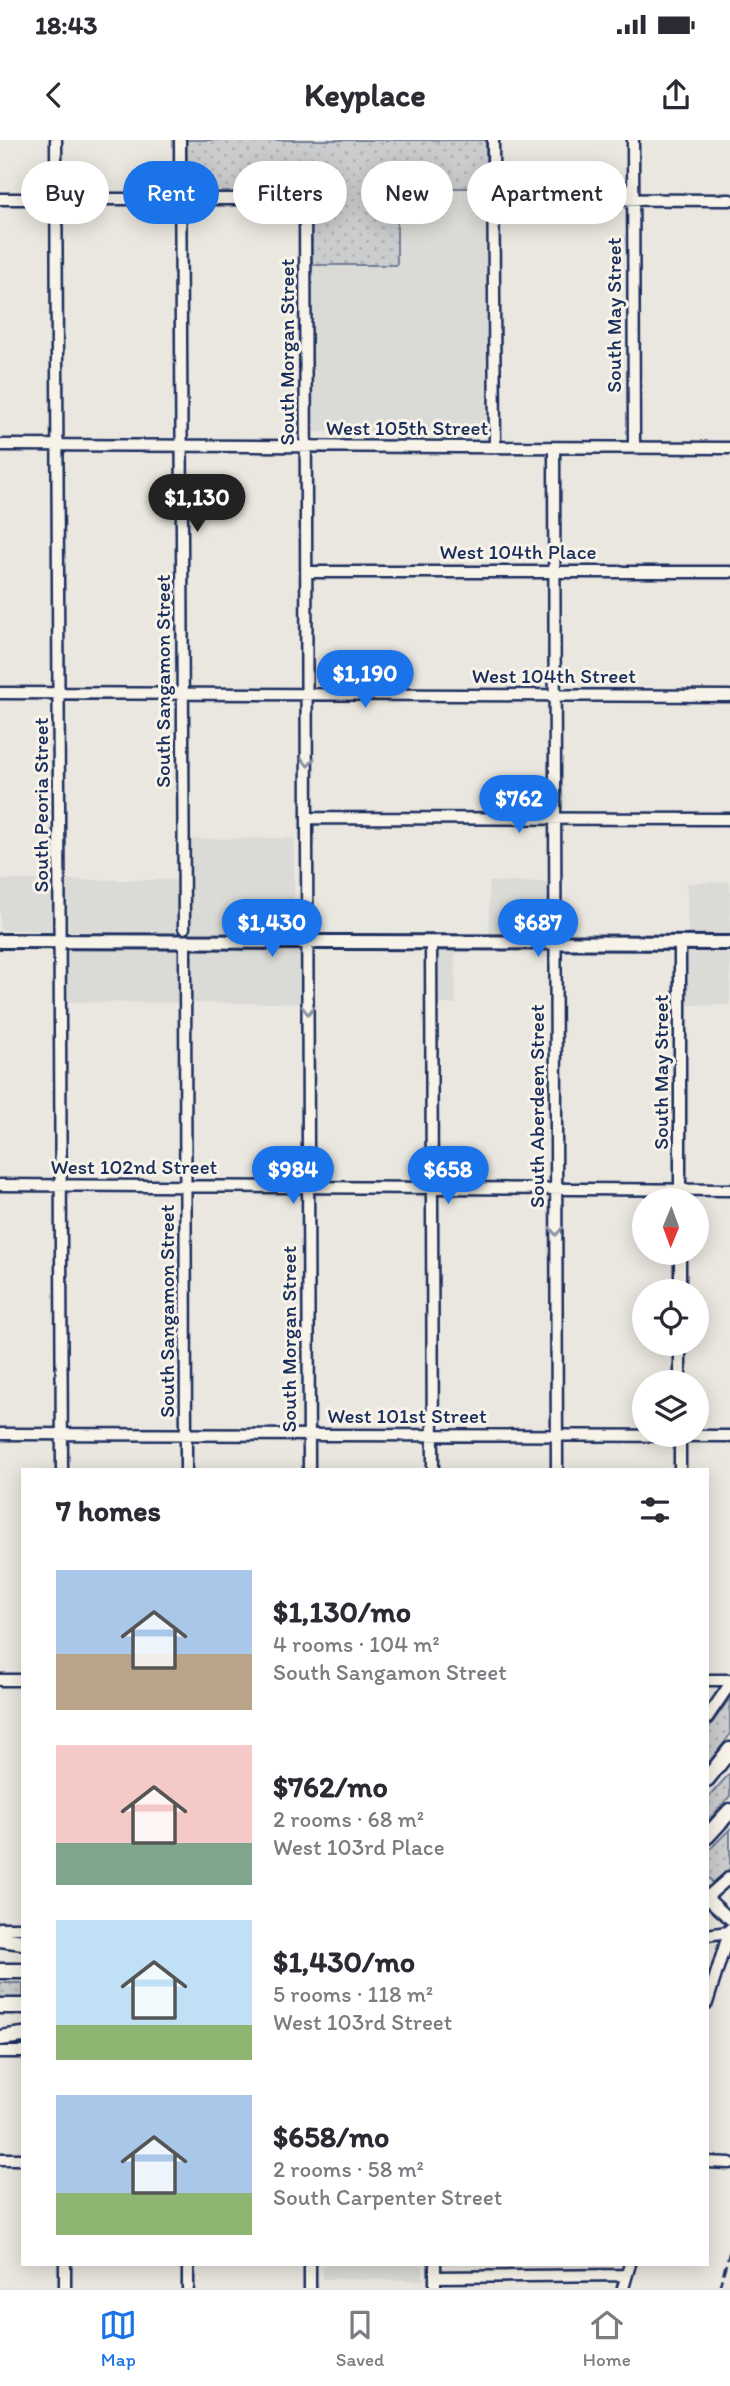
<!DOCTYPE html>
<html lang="en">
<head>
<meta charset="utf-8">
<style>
	:root { --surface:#fff; --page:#f7f7f7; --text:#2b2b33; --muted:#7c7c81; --line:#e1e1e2; --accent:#1a73e8 }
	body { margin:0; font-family:Itim,sans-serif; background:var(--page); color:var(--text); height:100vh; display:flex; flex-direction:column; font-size:26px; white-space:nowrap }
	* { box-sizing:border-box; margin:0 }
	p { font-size:23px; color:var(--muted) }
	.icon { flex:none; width:38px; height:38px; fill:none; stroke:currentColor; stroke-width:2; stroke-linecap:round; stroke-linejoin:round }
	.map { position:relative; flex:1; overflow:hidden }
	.panel { position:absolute; left:21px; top:1328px; width:688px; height:798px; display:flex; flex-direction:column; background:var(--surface); border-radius:0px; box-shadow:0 4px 18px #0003 }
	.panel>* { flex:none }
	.top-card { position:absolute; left:21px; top:21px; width:690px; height:63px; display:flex; gap:14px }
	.needle { width:46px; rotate:181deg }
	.fabs { position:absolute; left:632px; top:1048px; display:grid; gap:14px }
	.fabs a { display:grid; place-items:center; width:77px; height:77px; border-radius:50%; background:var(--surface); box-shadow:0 4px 18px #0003; font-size:35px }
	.price { position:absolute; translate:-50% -60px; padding:0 16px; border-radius:24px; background:var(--accent); color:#fff; font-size:23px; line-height:46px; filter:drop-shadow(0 2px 4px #0008) }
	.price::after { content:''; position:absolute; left:50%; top:42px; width:21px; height:16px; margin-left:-10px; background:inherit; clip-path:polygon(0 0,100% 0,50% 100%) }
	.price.on { background:#222; color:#fff }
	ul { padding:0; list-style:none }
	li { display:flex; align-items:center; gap:21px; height:175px; padding:0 35px }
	li span { display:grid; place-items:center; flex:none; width:196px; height:140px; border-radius:0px; color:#555 }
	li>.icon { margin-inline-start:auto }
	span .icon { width:84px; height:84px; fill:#fffc; stroke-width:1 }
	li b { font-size:30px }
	h2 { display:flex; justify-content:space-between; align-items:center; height:84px; padding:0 35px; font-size:30px }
	.tag { padding:0 24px; border-radius:32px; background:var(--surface); box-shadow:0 4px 18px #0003; font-size:24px; line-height:63px }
	.tag.on { background:var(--accent); color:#fff }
	.status { display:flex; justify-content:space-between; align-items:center; height:49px; padding:0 35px; background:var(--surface); direction:ltr }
	.status svg { height:19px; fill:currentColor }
	header { display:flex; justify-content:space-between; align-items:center; height:91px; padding:0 35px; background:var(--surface); font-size:32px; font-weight:700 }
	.dock { display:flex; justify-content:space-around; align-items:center; height:98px; border-top:2px solid var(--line); background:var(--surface); font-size:19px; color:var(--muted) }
	.dock a { display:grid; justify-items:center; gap:4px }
	.dock .on { color:var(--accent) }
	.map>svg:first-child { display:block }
</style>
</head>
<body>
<div class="status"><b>18:43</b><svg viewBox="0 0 49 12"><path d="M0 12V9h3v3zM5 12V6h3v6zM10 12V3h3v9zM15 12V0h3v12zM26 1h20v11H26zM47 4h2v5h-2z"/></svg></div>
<header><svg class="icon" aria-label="back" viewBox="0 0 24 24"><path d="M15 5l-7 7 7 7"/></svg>Keyplace<svg class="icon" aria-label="share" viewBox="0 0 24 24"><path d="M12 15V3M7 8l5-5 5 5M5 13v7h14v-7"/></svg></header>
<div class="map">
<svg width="730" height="2148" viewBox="0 0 730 2148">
	<defs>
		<pattern id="grass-dots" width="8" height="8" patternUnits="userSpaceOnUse" patternTransform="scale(1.75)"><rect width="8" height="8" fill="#cbcccd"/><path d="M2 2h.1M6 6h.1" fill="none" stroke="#aeb0b2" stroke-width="1.8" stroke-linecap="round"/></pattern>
	</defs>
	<rect width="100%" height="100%" fill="#eae7e0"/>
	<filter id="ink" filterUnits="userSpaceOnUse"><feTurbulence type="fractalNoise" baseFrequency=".0143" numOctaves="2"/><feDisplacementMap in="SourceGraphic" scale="14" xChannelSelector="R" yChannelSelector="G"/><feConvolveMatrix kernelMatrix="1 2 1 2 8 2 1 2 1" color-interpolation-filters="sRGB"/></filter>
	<g filter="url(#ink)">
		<path fill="#dadad6" d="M397 48H486L487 291 313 292 312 126 397 125Z
			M294 698V793L0 790V740H190L191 699Z
			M489 742H554V794H489Z
			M730 742V795H688L687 743Z
			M66 809H180L181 863 68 862Z
			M191 809 303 810V863H190Z
			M437 811H455L456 864H438Z
			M685 812 730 813V865H685Z
			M323 2125H423V2140L323 2139Z"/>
		<path fill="url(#grass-dots)" stroke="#737e96" stroke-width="2" d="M186 0H486V48H397V125H312L310 54 192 53 187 50Z
			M730 1558V1595L707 1625V1590Z
			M730 1633V1656L707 1682V1659Z
			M730 1689V1728L714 1744 707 1736V1712Z
			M0 1843H23V1859H0Z"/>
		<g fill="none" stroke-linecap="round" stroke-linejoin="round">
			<defs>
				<path id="minor" d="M56 0 62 1330
					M180 0 184 788
					M493 0 495 307
					M633 0 634 308
					M0 59H305L309 1330
					M494 59 730 60
					M0 305 730 308
					M554 308 557 1330
					M307 432H730
					M0 553 730 556
					M308 678 730 679
					M185 802 186 1330
					M431 802 433 1330
					M680 803V1060
					M0 1045 730 1050
					M680 1113V1152
					M680 1204V1242
					M0 1294 730 1296
					M680 1295V1330
					M0 1540H23
					M707 1540H730
					M707 1578 730 1544
					M707 1757 730 1737
					M707 1758 730 1779
					M0 1788H23
					M707 1795 728 1792
					M707 1863 730 1789
					M0 1912H23
					M0 2019H23
					M707 2022 730 2023
					M65 2124V2148
					M188 2124V2148
					M310 2124V2148
					M435 2124V2148
					M435 2137 626 2135
					M623 2148 630 2124"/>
				<path id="major" d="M0 801 730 803"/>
				<path id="highway" d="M707 1639 730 1610
					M707 1696 730 1671
					M0 1799 23 1802
					M0 1831H23
					M0 1866H23
					M0 1898 23 1895"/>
			</defs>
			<use href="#minor" stroke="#1b2f5e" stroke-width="15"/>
			<use href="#major" stroke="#1b2f5e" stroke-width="18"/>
			<use href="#highway" stroke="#1b2f5e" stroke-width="19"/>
			<use href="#minor" stroke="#f7f3e8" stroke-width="10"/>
			<use href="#major" stroke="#f7f3e8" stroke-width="12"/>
			<use href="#highway" stroke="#f7f3e8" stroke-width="14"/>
			<path stroke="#1b2f5e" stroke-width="2.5" stroke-dasharray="10 5" stroke-linecap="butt" d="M719 2148 730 2110"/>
		</g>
		<defs><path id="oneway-chevron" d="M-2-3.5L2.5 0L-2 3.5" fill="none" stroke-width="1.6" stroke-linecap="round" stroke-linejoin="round" transform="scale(1.75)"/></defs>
		<g stroke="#8991a3">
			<use href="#oneway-chevron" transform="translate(308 622) rotate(90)"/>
			<use href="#oneway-chevron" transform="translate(308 870) rotate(90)"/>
			<use href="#oneway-chevron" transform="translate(556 1091) rotate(90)"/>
		</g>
	</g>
	<g text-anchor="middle" stroke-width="6" stroke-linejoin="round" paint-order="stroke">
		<g font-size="21" fill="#1b2f5e" stroke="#f7f3e8">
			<text transform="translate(614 175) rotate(-90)" y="7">South May Street</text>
			<text transform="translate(287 212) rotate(-90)" y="7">South Morgan Street</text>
			<text x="407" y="295">West 105th Street</text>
			<text x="518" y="419">West 104th Place</text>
			<text x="554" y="543">West 104th Street</text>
			<text transform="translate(163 541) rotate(-90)" y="7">South Sangamon Street</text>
			<text transform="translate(41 665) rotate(-90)" y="7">South Peoria Street</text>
			<text transform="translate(661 932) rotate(-90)" y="7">South May Street</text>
			<text transform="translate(537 966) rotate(-90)" y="7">South Aberdeen Street</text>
			<text x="134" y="1034">West 102nd Street</text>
			<text transform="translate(167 1171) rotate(-90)" y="7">South Sangamon Street</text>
			<text transform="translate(289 1199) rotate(-90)" y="7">South Morgan Street</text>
			<text x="407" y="1283">West 101st Street</text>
		</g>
	</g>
</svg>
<div class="fabs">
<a><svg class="needle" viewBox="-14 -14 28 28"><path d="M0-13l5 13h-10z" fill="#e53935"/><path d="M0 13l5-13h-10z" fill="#7c7c81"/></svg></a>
<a><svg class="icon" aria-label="locate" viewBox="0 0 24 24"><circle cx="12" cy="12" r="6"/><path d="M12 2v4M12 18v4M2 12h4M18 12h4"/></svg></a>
<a><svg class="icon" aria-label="layers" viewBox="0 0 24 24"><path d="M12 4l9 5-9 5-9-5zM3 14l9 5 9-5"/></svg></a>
</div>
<b class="price on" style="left:197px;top:394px">$1,130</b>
<b class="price" style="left:365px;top:570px">$1,190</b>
<b class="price" style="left:519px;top:695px">$762</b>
<b class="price" style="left:272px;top:819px">$1,430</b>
<b class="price" style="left:538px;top:819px">$687</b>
<b class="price" style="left:293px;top:1066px">$984</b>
<b class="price" style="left:448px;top:1066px">$658</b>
<div class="top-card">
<a class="tag">Buy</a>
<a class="tag on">Rent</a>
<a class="tag">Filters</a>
<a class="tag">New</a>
<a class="tag">Apartment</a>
</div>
<section class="panel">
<h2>7 homes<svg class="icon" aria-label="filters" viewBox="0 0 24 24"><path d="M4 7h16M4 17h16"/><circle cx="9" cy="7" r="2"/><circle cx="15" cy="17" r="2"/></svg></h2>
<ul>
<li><span style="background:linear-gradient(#a9c7e8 60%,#b9a48a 0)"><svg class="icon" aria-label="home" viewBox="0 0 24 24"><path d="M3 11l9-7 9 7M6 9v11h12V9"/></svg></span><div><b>$1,130/mo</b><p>4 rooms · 104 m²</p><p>South Sangamon Street</p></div></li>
<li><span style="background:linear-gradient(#f6c9c9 70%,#7fa58c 0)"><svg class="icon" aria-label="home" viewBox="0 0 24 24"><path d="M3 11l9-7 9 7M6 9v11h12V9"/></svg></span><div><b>$762/mo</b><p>2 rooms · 68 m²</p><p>West 103rd Place</p></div></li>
<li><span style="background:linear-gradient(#bfe0f5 75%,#8fb573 0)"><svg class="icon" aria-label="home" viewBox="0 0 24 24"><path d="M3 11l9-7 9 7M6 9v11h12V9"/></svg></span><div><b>$1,430/mo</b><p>5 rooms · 118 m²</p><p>West 103rd Street</p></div></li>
<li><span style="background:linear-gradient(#a9c7e8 70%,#8fb573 0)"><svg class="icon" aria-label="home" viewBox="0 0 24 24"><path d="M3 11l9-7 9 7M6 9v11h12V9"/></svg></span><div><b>$658/mo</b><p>2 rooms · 58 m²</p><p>South Carpenter Street</p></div></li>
</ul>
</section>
</div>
<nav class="dock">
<a class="on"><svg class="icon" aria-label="map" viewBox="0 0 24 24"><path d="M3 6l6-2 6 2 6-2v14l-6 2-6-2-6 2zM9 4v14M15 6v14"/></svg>Map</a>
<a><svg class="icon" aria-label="saved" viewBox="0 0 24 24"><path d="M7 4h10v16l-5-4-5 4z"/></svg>Saved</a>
<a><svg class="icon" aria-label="home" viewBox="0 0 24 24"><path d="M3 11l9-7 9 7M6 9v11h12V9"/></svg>Home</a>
</nav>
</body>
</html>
